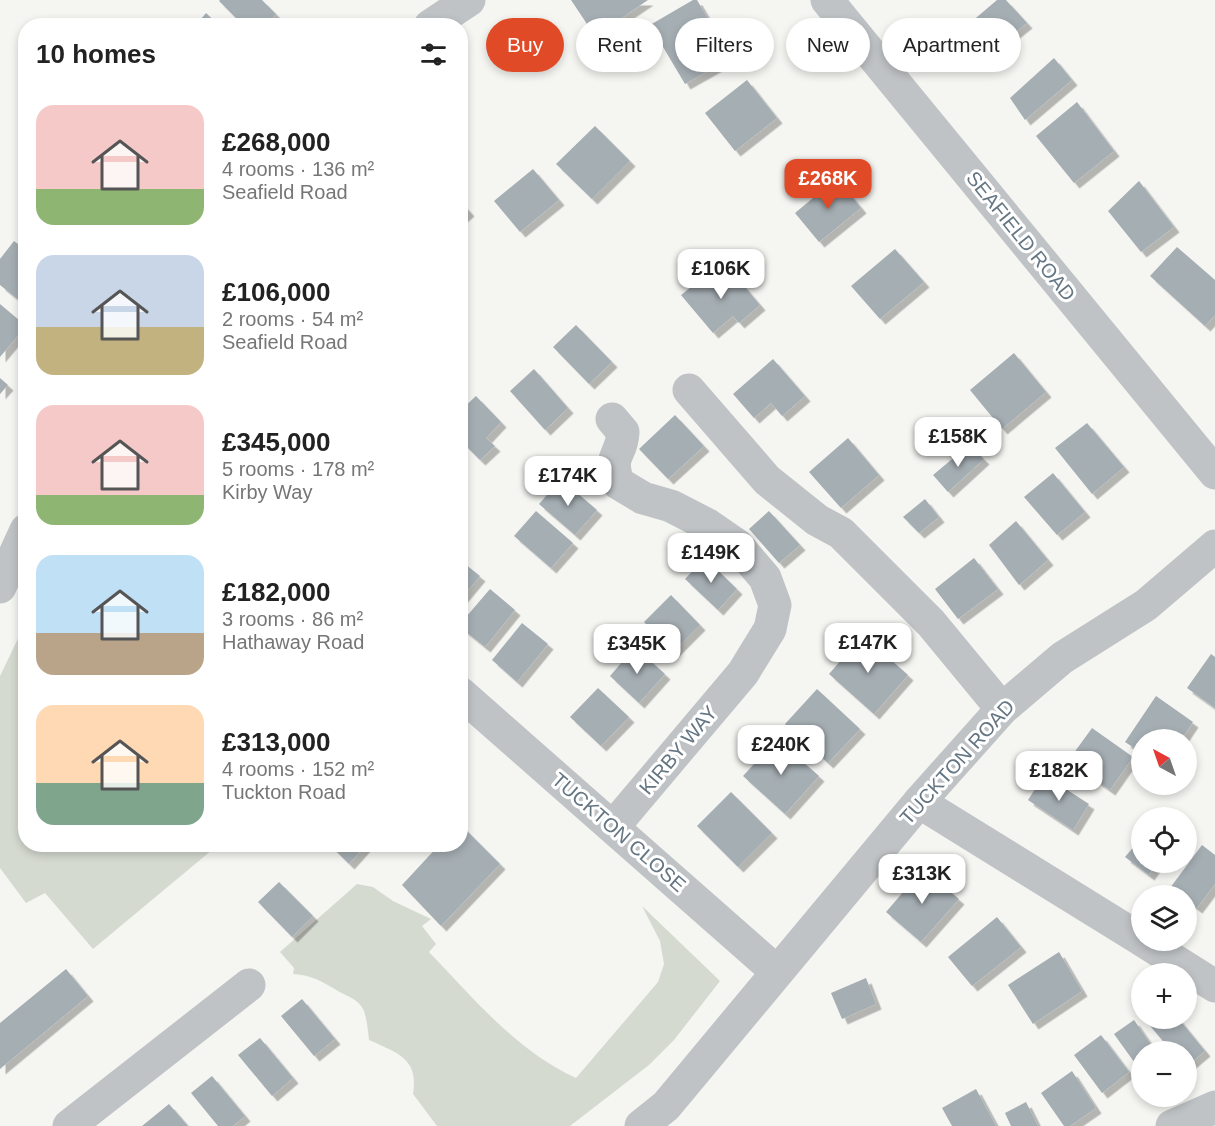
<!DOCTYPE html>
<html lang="en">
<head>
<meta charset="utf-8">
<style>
	:root { --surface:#fff; --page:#f6f6f6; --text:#222; --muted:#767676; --accent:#e14a26 }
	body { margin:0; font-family:Helvetica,sans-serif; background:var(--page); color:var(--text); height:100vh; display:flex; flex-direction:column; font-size:22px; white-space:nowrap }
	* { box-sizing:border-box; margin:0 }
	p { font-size:20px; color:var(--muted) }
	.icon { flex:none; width:33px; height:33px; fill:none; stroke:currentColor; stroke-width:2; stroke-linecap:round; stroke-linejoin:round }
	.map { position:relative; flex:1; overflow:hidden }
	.sheet { position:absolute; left:18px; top:18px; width:450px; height:834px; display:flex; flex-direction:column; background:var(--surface); border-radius:24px; box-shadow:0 3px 9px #0003 }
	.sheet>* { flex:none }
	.hud { position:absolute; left:486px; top:18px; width:570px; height:54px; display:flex; gap:12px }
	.needle { width:39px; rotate:320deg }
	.tools { position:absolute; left:1131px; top:729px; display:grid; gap:12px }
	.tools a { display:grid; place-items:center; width:66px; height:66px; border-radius:50%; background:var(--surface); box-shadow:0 3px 9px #0003; font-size:30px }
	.price { position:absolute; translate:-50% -51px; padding:0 14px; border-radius:12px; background:#fff; color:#222; font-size:20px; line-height:39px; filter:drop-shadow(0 2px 3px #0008) }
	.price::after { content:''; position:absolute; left:50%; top:36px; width:18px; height:14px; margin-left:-9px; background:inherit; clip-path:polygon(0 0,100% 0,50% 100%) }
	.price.current { background:var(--accent); color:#fff }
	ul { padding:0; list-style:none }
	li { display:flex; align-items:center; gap:18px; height:150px; padding:0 18px }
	li span { display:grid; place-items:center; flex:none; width:168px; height:120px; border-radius:18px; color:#555 }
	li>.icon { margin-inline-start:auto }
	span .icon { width:72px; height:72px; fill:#fffc; stroke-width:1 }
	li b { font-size:26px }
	h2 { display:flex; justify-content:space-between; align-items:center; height:72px; padding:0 18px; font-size:26px }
	.tag { padding:0 21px; border-radius:27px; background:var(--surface); box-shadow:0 3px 9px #0003; font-size:21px; line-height:54px }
	.tag.current { background:var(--accent); color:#fff }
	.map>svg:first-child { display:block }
</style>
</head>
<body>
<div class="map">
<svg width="1215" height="1126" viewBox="0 0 1215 1126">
	<defs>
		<filter id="shadow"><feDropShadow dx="5.5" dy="5.5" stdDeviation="0" flood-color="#0004"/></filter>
	</defs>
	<rect width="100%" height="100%" fill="#f5f5f2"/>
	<path fill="#d5dad1" d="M25 624 26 844 218 845 93 949 45 893 26 903 0 868V676Z
		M357 884 373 887 393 901 431 919 422 926 436 944 429 952C474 999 517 1051 576 1078L658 982 664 964 660 941 642 906 720 981 674 1040 649 1065 570 1126H437L413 1094C419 1058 397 1053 369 1040 368 1031 367 1020 364 1011 359 999 348 997 338 991 323 982 312 975 293 974L294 968 280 952Z"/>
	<path fill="#a5aeb3" filter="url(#shadow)" d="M220 0H262L276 14 265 26H244L219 1Z
		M571 0H648L595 36Z
		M693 0H697L731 58 685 84 650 25Z
		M997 0H1006L1027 23 979 61 957 34Z
		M206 13 220 26H195Z
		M1054 58 1072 80 1025 120 1010 98Z
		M747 80 777 118 735 151 705 113Z
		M1077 102 1114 151 1074 183 1036 136Z
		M595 126 630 161 592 199 556 164Z
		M533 169 559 200 520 232 494 201Z
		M837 178 861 208 819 242 795 213Z
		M1139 181 1174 227 1141 252 1108 211Z
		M460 201 469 211 460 219Z
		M14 241 26 250V295L20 301 0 285V259Z
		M1177 247 1215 280V315L1205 326 1150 276Z
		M895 249 924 282 880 319 851 286Z
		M728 267 760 305 739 323 733 316 713 333 681 295 705 276 710 282Z
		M0 304 26 326 0 357Z
		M576 325 612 362 589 384 553 347Z
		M1014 353 1046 392 1002 429 970 390Z
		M773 359 805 396 782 416 771 403 754 418 733 394Z
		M534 369 568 408 545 430 510 391Z
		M0 378 8 385 0 394Z
		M476 396 501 422 486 438 495 446 480 460 460 440V411Z
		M675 415 704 446 668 479 639 449Z
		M1087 423 1124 467 1092 494 1055 448Z
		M848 438 879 475 841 508 809 472Z
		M969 445 984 459 948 492 933 475Z
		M1053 473 1085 512 1057 535 1024 497Z
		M561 479 597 510 575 535 539 504Z
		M925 499 939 517 919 533 903 517Z
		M536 511 573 543 551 568 514 536Z
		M769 511 800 545 779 563 749 529Z
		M1016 521 1048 560 1019 585 989 545Z
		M705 558 737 589 718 610 685 579Z
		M974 558 998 589 958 619 935 589Z
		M460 560 480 576 460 600Z
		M490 589 515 610 485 647 460 627V624Z
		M671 595 700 625 673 652 644 622Z
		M522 623 548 644 517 682 492 660Z
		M863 635 908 675 874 714 829 674Z
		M635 647 665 674 639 703 610 676Z
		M1211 654 1215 657V708L1187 688Z
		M598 688 629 717 601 746 570 717Z
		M817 689 860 729 828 763 785 724Z
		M1156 696 1193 722 1181 740H1142V753L1125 742Z
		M1092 728 1133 757 1110 790 1068 761Z
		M777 739 819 776 785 814 743 776Z
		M1044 775 1089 804 1073 830 1028 800Z
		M731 792 772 833 738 867 697 826Z
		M460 824 500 864 441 926 402 885 440 844H460Z
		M1142 837V862H1158L1149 875 1125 857Z
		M329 844H367L349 864Z
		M1202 845 1215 855V884L1197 908 1186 900V896H1180L1170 888Z
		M923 869 959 899 921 942 886 912Z
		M279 882 313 916 292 937 258 902Z
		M997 917 1021 947 972 986 948 957Z
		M1059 952 1082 991 1033 1024 1008 985Z
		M66 969 88 996 0 1069V1023Z
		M866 978 876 1004 842 1019 831 993Z
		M302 999 335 1039 314 1056 281 1016Z
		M1149 1018H1178L1205 1051 1186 1067V1052H1172L1146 1021Z
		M1134 1020 1156 1052H1142V1073L1114 1034Z
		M1101 1035 1129 1072 1102 1093 1074 1055Z
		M260 1038 293 1078 272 1096 238 1055Z
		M1072 1071 1096 1108 1070 1126H1064L1041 1093Z
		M212 1076 245 1116 233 1126H218L191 1093Z
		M976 1089 996 1126H952L942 1108Z
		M1026 1102 1038 1126H1011L1005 1113Z
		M169 1104 188 1126H142Z"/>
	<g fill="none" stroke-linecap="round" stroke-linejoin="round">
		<path stroke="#bfc3c6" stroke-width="33" d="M827 0 1215 473
			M430 26 469 0
			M689 390 767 480 817 520 841 533 931 623 1002 709
			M612 419 623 432C622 457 608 452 618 483L643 498 671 506 708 525 737 545 765 578 775 605 770 629 743 673 613 827
			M0 587 26 530
			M460 693 777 972
			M919 802 1142 940
			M1142 940 1215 986
			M69 1126 249 985
			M641 1126 666 1106 919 802 1002 709 1062 658 1146 605 1215 546
			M1172 1126 1215 1107"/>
	</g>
	<g text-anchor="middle" stroke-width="6" stroke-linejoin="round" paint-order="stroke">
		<g font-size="20" fill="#657683" stroke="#fff">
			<text transform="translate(1021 236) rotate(51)" y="7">SEAFIELD ROAD</text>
			<text transform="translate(678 750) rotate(-50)" y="7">KIRBY WAY</text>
			<text transform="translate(957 762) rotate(-48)" y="7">TUCKTON ROAD</text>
			<text transform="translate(619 832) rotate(41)" y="7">TUCKTON CLOSE</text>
		</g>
	</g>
</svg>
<div class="tools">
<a><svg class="needle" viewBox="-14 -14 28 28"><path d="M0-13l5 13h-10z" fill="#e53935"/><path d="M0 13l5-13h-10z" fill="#767676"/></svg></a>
<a><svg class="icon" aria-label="locate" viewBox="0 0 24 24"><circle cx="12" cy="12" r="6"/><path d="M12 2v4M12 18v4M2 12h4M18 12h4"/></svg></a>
<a><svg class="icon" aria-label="layers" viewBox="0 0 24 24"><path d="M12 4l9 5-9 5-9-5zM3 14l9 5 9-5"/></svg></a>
<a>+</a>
<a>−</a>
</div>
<b class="price current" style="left:828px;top:210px">£268K</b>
<b class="price" style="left:721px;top:300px">£106K</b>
<b class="price" style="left:958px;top:468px">£158K</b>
<b class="price" style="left:568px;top:507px">£174K</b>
<b class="price" style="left:711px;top:584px">£149K</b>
<b class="price" style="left:868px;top:674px">£147K</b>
<b class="price" style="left:637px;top:675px">£345K</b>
<b class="price" style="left:781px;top:776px">£240K</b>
<b class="price" style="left:1059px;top:802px">£182K</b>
<b class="price" style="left:922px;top:905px">£313K</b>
<div class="hud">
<a class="tag current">Buy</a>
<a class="tag">Rent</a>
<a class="tag">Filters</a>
<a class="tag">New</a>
<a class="tag">Apartment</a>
</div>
<section class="sheet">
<h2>10 homes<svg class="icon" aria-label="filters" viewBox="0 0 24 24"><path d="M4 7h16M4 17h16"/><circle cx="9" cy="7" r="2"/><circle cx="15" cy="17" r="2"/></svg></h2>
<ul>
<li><span style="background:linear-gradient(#f6c9c9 70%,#8fb573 0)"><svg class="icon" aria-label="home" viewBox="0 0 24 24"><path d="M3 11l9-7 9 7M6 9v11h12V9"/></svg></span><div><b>£268,000</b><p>4 rooms · 136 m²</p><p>Seafield Road</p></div></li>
<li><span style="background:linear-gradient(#c9d6e8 60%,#c2b280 0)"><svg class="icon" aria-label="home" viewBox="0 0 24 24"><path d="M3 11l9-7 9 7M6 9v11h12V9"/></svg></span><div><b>£106,000</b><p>2 rooms · 54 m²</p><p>Seafield Road</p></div></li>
<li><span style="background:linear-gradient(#f6c9c9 75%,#8fb573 0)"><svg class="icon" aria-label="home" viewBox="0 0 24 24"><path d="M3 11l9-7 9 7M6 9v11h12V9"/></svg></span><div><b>£345,000</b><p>5 rooms · 178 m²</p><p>Kirby Way</p></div></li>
<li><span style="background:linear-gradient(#bfe0f5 65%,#b9a48a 0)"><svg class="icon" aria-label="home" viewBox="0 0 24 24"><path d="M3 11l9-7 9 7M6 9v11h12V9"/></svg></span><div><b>£182,000</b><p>3 rooms · 86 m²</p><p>Hathaway Road</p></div></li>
<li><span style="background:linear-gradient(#ffd9b3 65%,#7fa58c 0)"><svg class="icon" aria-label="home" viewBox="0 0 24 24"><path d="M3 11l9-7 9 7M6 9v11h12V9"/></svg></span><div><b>£313,000</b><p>4 rooms · 152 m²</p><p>Tuckton Road</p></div></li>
</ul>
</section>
</div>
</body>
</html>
